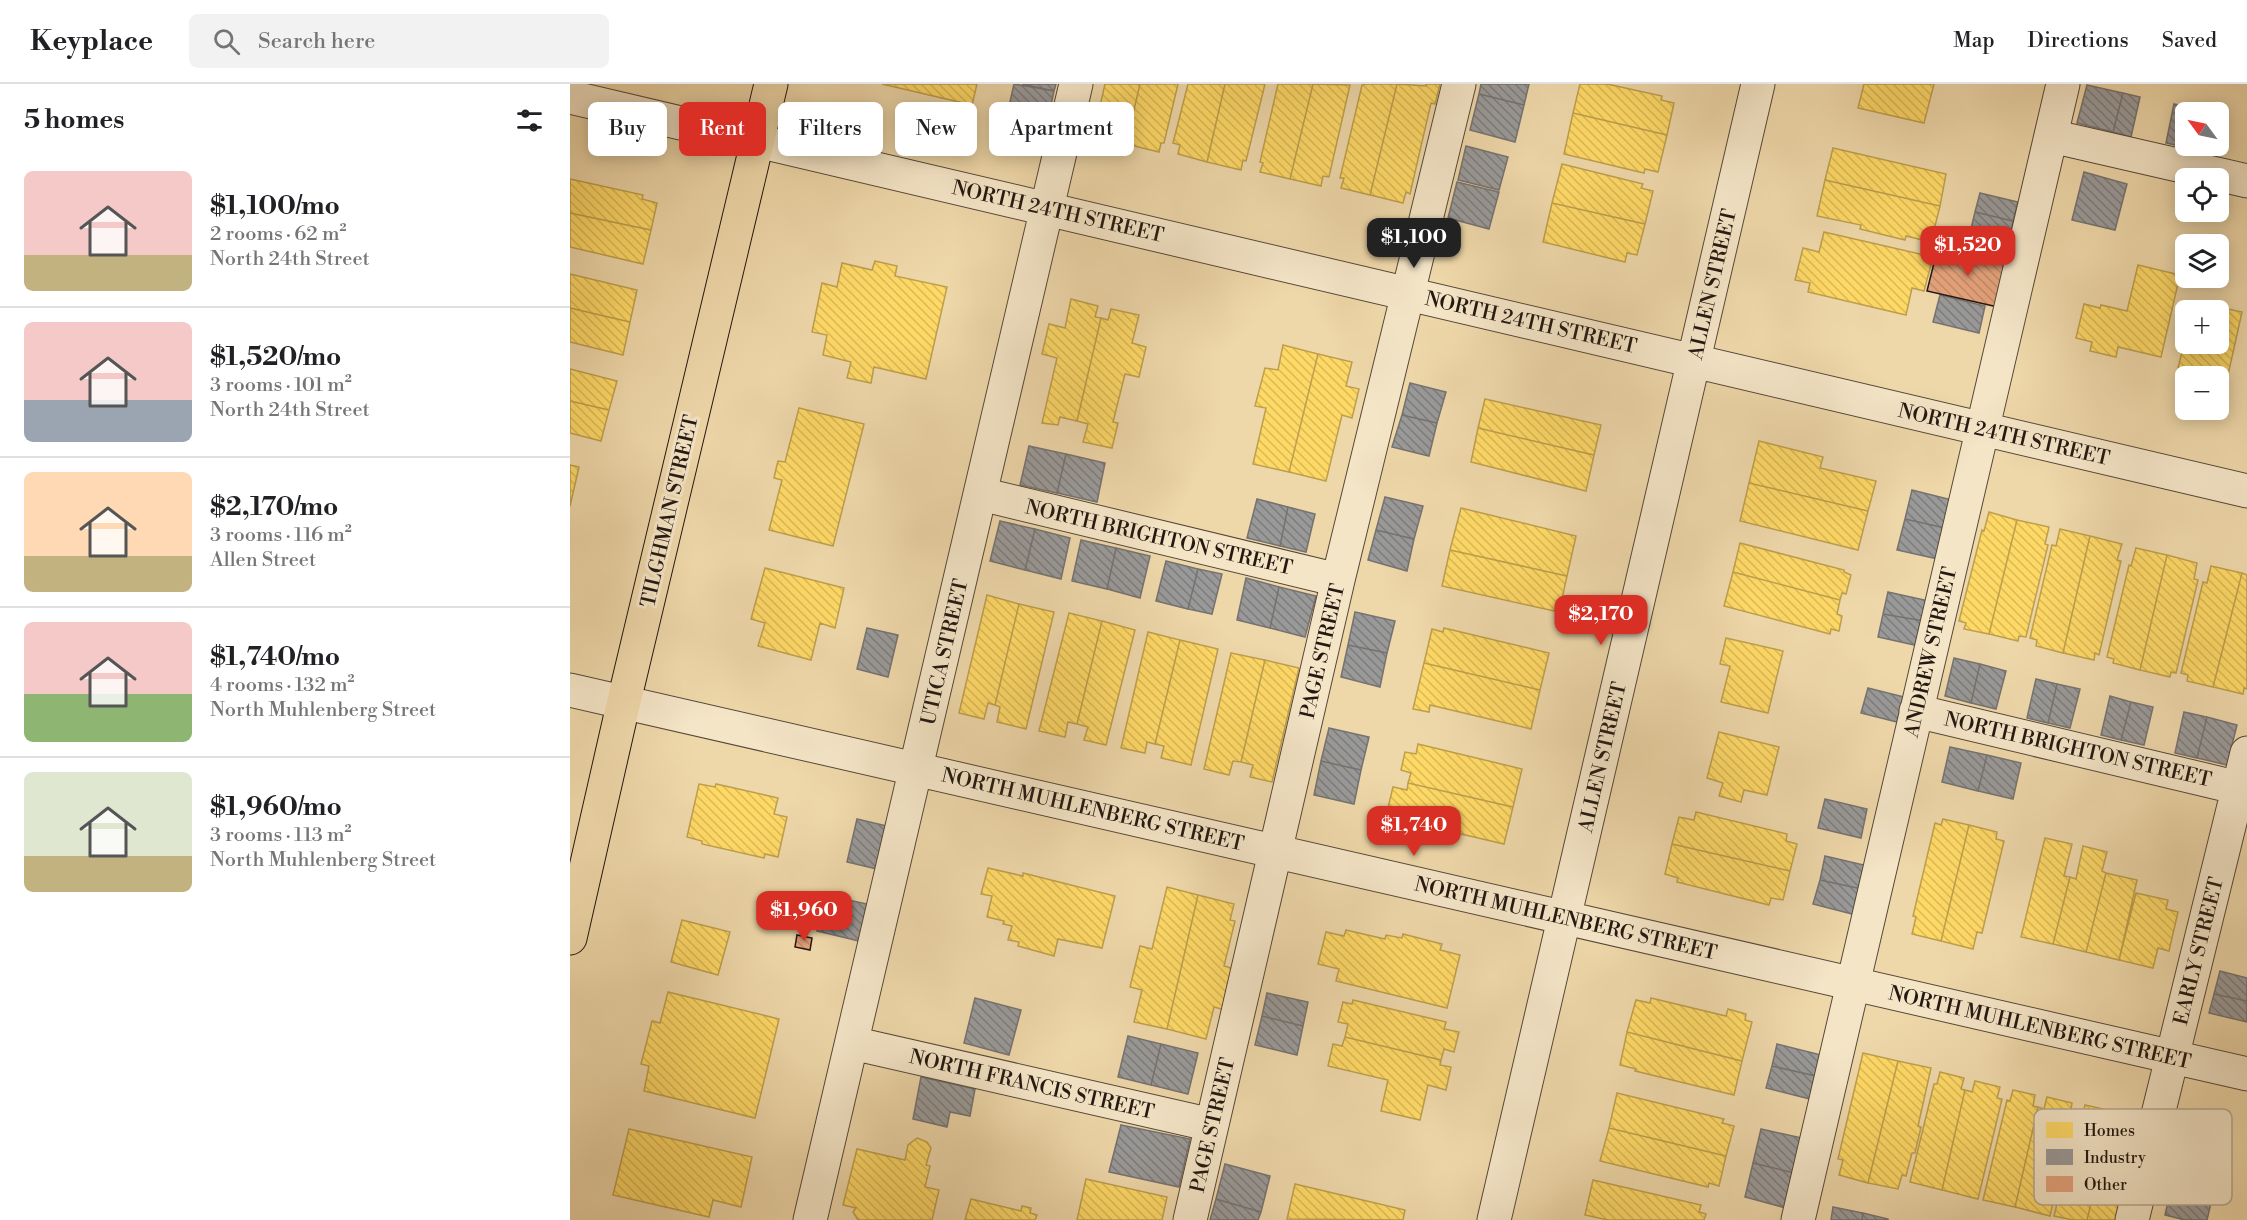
<!DOCTYPE html>
<html lang="en">
<head>
<meta charset="utf-8">
<style>
	:root { --surface:#fff; --page:#f2f2f2; --text:#202124; --muted:#757577; --line:#e0e0e0; --accent:#d93025 }
	body { margin:0; font-family:"Libre Bodoni",serif; background:var(--page); color:var(--text); height:100vh; display:flex; flex-direction:column; font-size:22px; white-space:nowrap }
	* { box-sizing:border-box; margin:0 }
	p { font-size:20px; color:var(--muted) }
	.icon { flex:none; width:33px; height:33px; fill:none; stroke:currentColor; stroke-width:2; stroke-linecap:round; stroke-linejoin:round }
	.map { position:relative; flex:1; overflow:hidden }
	.drawer { display:flex; flex-direction:column; background:var(--surface); width:570px }
	.drawer>* { flex:none }
	.banner { position:absolute; left:18px; top:18px; width:570px; height:54px; display:flex; gap:12px }
	.needle { width:39px; rotate:303deg }
	.buttons { position:absolute; left:1605px; top:18px; display:grid; gap:12px }
	.buttons a { display:grid; place-items:center; width:54px; height:54px; border-radius:9px; background:var(--surface); box-shadow:0 3px 15px #0003; font-size:30px }
	.price { position:absolute; translate:-50% -51px; padding:0 14px; border-radius:12px; background:var(--accent); color:#fff; font-size:20px; line-height:39px; filter:drop-shadow(0 2px 3px #0008) }
	.price::after { content:''; position:absolute; left:50%; top:36px; width:18px; height:14px; margin-left:-9px; background:inherit; clip-path:polygon(0 0,100% 0,50% 100%) }
	.price.active { background:#222; color:#fff }
	ul { padding:0; list-style:none }
	li { display:flex; align-items:center; gap:18px; height:150px; padding:0 24px }
	li+li { border-top:2px solid var(--line) }
	li span { display:grid; place-items:center; flex:none; width:168px; height:120px; border-radius:9px; color:#555 }
	li>.icon { margin-inline-start:auto }
	span .icon { width:72px; height:72px; fill:#fffc; stroke-width:1 }
	li b { font-size:26px }
	h2 { display:flex; justify-content:space-between; align-items:center; height:72px; padding:0 24px; font-size:26px }
	.pill { padding:0 21px; border-radius:9px; background:var(--surface); box-shadow:0 3px 15px #0003; font-size:21px; line-height:54px }
	.pill.active { background:var(--accent); color:#fff }
	header { display:flex; align-items:center; gap:36px; box-sizing:border-box; height:84px; padding:0 30px; background:var(--surface); border-bottom:2px solid var(--line) }
	header strong { font-size:28px }
	nav { display:flex; gap:33px; margin-inline-start:auto; font-size:21px }
	.search { width:420px; height:54px; background:var(--page); display:flex; align-items:center; gap:15px; box-sizing:border-box; padding:0 21px; border-radius:9px; color:var(--muted); font-size:22px }
	main { display:flex; flex:1; min-height:0 }
	.map>svg:first-child { display:block }
</style>
</head>
<body>
<header>
<strong>Keyplace</strong>
<div class="search"><svg class="icon" aria-label="search" viewBox="0 0 24 24"><circle cx="10" cy="10" r="6"/><path d="M15 15l6 6"/></svg>Search here</div>
<nav><a>Map</a><a>Directions</a><a>Saved</a></nav>
</header>
<main>
<section class="drawer">
<h2>5 homes<svg class="icon" aria-label="filters" viewBox="0 0 24 24"><path d="M4 7h16M4 17h16"/><circle cx="9" cy="7" r="2"/><circle cx="15" cy="17" r="2"/></svg></h2>
<ul>
<li><span style="background:linear-gradient(#f6c9c9 70%,#c2b280 0)"><svg class="icon" aria-label="home" viewBox="0 0 24 24"><path d="M3 11l9-7 9 7M6 9v11h12V9"/></svg></span><div><b>$1,100/mo</b><p>2 rooms · 62 m²</p><p>North 24th Street</p></div></li>
<li><span style="background:linear-gradient(#f6c9c9 65%,#9aa5b1 0)"><svg class="icon" aria-label="home" viewBox="0 0 24 24"><path d="M3 11l9-7 9 7M6 9v11h12V9"/></svg></span><div><b>$1,520/mo</b><p>3 rooms · 101 m²</p><p>North 24th Street</p></div></li>
<li><span style="background:linear-gradient(#ffd9b3 70%,#c2b280 0)"><svg class="icon" aria-label="home" viewBox="0 0 24 24"><path d="M3 11l9-7 9 7M6 9v11h12V9"/></svg></span><div><b>$2,170/mo</b><p>3 rooms · 116 m²</p><p>Allen Street</p></div></li>
<li><span style="background:linear-gradient(#f6c9c9 60%,#8fb573 0)"><svg class="icon" aria-label="home" viewBox="0 0 24 24"><path d="M3 11l9-7 9 7M6 9v11h12V9"/></svg></span><div><b>$1,740/mo</b><p>4 rooms · 132 m²</p><p>North Muhlenberg Street</p></div></li>
<li><span style="background:linear-gradient(#dfe7d0 70%,#c2b280 0)"><svg class="icon" aria-label="home" viewBox="0 0 24 24"><path d="M3 11l9-7 9 7M6 9v11h12V9"/></svg></span><div><b>$1,960/mo</b><p>3 rooms · 113 m²</p><p>North Muhlenberg Street</p></div></li>
</ul>
</section>
<div class="map">
<svg width="1677" height="1136" viewBox="0 0 1677 1136">
	<defs>
		<pattern id="homes-back-hatch" width="6" height="6" patternUnits="userSpaceOnUse" patternTransform="scale(1.5)"><rect width="6" height="6" fill="#ffd966"/><path d="M-1 5l2 2M0 0l6 6M5-1l2 2" fill="none" stroke="#daba57"/></pattern>
		<pattern id="industry-back-hatch" width="6" height="6" patternUnits="userSpaceOnUse" patternTransform="scale(1.5)"><rect width="6" height="6" fill="#999"/><path d="M-1 5l2 2M0 0l6 6M5-1l2 2" fill="none" stroke="#7c7c7b"/></pattern>
		<pattern id="building-back-hatch" width="6" height="6" patternUnits="userSpaceOnUse" patternTransform="scale(1.5)"><rect width="6" height="6" fill="#e4a27b"/><path d="M-1 5l2 2M0 0l6 6M5-1l2 2" fill="none" stroke="#c38b69"/></pattern>
	</defs>
	<rect width="100%" height="100%" fill="#eed7a9"/>
	<filter id="stains"><feTurbulence type="fractalNoise" baseFrequency=".00333" numOctaves="4"/><feColorMatrix values="0 0 0 0 .2 0 0 0 0 .09 0 0 0 0 .02 0 0 0 .5 -.17"/></filter>
	<radialGradient id="worn" r=".72"><stop offset=".6" stop-color="#630" stop-opacity="0"/><stop offset="1" stop-color="#630" stop-opacity=".3"/></radialGradient>
	<path fill="url(#homes-back-hatch)" stroke="#bd9f4d" stroke-width="1.5" d="M312 0H407L402 21Z
		M535 0H570L556 60 527 53 528 45 525 44Z
		M570 0H608L594 59H591L589 68 556 60Z
		M618 0H655L637 78 608 70 610 61 603 59Z
		M655 0H695L676 77 673 76 671 86 637 78Z
		M708 0H743L720 95 690 88 693 79 690 78Z
		M743 0 780 1 759 93 753 92 751 102 720 95Z
		M796 0H827L800 111 771 104 774 94H770L792 1Z
		M827 0 856 2V0H870L865 20 861 19 840 110 836 108 833 119 800 111Z
		M1010 0H1037L1092 12 1091 16 1104 19 1097 51 1003 29Z
		M1294 0H1364L1354 39 1288 24Z
		M1003 29 1097 51 1088 88 1075 85 1074 89 994 70Z
		M1263 64 1376 90 1370 122 1255 96Z
		M992 80 1073 100 1071 104 1083 107 1075 140 982 119Z
		M0 95 73 111 72 115 87 119 81 146 0 129Z
		M1255 96 1370 122 1361 158 1336 152 1335 156 1290 145 1291 141 1247 132Z
		M982 119 1075 140 1067 171 1057 169 1055 178 973 158Z
		M0 129 81 146 73 180 0 163Z
		M1254 148 1363 173 1354 207 1342 204 1336 231 1238 208 1240 199 1225 196 1233 164 1249 168Z
		M305 177 327 182 325 192 377 203 356 295 304 283 301 299 277 294 281 278 253 271 257 251 242 248 252 199 267 203 272 179 302 186Z
		M1568 181 1610 191 1591 273 1548 263 1546 273 1520 267 1522 258 1506 254 1514 220 1530 224 1531 221 1557 227Z
		M0 190 67 206 60 238 0 224Z
		M501 215 528 222 525 233 531 234 507 337 490 333 488 341 472 339 487 274 472 270 479 240 495 244Z
		M1634 220 1672 228 1654 309 1648 308V292L1608 284 1616 252V260H1648V226H1633Z
		M0 224 60 238 53 271 0 258Z
		M541 225 569 231 562 259 576 263 569 293 555 290 543 338 548 339 542 364 513 358 518 340 507 337 531 234 538 236Z
		M713 261 748 270 719 388 683 380 696 324 685 322 695 284 708 286Z
		M748 270 782 278 776 302 789 305 782 334 772 331 756 397 719 388Z
		M0 285 47 297 39 326 0 317Z
		M915 315 1031 341 1024 371 908 344Z
		M0 317 39 326 31 357 0 349Z
		M229 324 294 340 263 462 199 446 212 396 204 394 206 385 208 377 215 378Z
		M908 344 1024 371 1016 407 901 378Z
		M1189 357 1253 373 1250 384 1306 397 1298 427 1179 399Z
		M0 381 9 383 0 422Z
		M1179 399 1298 427 1288 466 1170 437Z
		M891 424 1006 452 997 492 880 466Z
		M1419 428 1447 436 1419 550 1394 545 1396 539 1389 537 1412 446 1414 447Z
		M1447 436 1479 443 1475 460 1478 461 1456 553 1449 552 1448 557 1419 550Z
		M1490 445 1520 452 1493 569 1466 562 1467 556 1460 554 1482 461 1486 462Z
		M1520 452 1552 460 1547 476 1551 477 1529 571 1525 569 1524 576 1493 569Z
		M1170 459 1274 486V488L1281 491 1276 510 1272 509 1270 516 1163 488Z
		M1566 464 1597 471 1570 586 1543 579 1544 575 1537 573 1559 481 1561 482Z
		M880 466 997 492 989 528 872 502Z
		M1597 471 1627 479 1624 495 1628 496 1606 589 1601 588 1600 593 1570 586Z
		M1641 482 1672 489 1643 603 1617 597 1618 591 1611 589 1633 498 1637 499Z
		M195 484 274 504 265 544 250 539 241 576 188 562 195 539 181 535Z
		M1163 488 1270 516 1267 530 1272 532 1269 547 1261 545 1260 550 1154 522Z
		M1672 489 1677 491V605L1674 604 1673 610 1643 603Z
		M417 511 449 520 425 621 418 619 414 635 389 629Z
		M449 520 484 528 456 645 427 638 430 623 425 621Z
		M499 529 532 537 507 640 498 638 495 653 469 647Z
		M532 537 565 546 536 661 514 656 518 643 507 640Z
		M874 544 979 569 970 606 854 579 862 545 873 548Z
		M578 548 610 556 585 660 577 658 575 669 551 664Z
		M1156 554 1213 567 1198 629 1151 618 1160 582 1150 580Z
		M610 556 648 565 621 681 591 674 594 662 585 660Z
		M661 569 695 576 671 678 663 677 659 691 634 685Z
		M695 576 729 584 702 698 680 693 683 681 671 678Z
		M854 579 970 606 961 645 860 621 859 628 843 625Z
		M1149 648 1209 663 1197 711 1174 706 1171 718 1149 712 1153 699 1137 694Z
		M848 660 952 685 943 723 838 699 841 689 831 686 835 668 846 670Z
		M838 699 943 723 934 760 831 736V731L817 728 823 703 837 706Z
		M129 700 145 703 146 700 208 714 204 730 217 733 208 773 195 770 194 774 132 760V757L117 753Z
		M1126 728 1217 750 1216 757 1227 760 1220 787 1102 760 1109 733 1124 736Z
		M1373 735 1399 741 1371 857 1342 850 1346 833 1343 832 1365 739 1371 741Z
		M1399 741 1427 748 1426 755 1434 757 1412 849 1407 848 1403 865 1371 857Z
		M1475 754 1502 760 1494 792 1500 793 1483 860 1451 853Z
		M1102 760 1220 787 1213 816 1201 814 1199 821 1107 798 1108 794 1095 790Z
		M1513 762 1537 768 1532 787 1536 789 1516 868 1483 860 1500 793 1506 795Z
		M418 784 453 792V789L545 812 532 864 488 855 484 872 448 862 449 858 438 856 442 842 433 840 434 837 417 833 422 812 411 810Z
		M1536 789 1567 796 1549 876 1516 868Z
		M597 803 628 811 597 945 564 938 572 906 560 903 570 862 582 865Z
		M1566 809 1598 816 1596 825 1608 828 1599 867 1588 864 1583 884 1549 876Z
		M628 811 664 820 660 836 665 837 654 882 665 885 655 926 644 923 636 955 597 945Z
		M112 836 160 848 148 891 101 878Z
		M776 846 815 855 816 851 832 854 833 850 872 860 870 866 890 871 877 924 766 897 769 885 748 880 756 848 774 852Z
		M98 908 209 935 185 1034 74 1007 79 982 71 980 82 937 90 939Z
		M1081 914 1156 932 1158 925 1176 930 1175 936 1182 938 1172 977 1057 948 1066 916 1080 919Z
		M783 916 876 938 874 945 889 948 884 968 874 965 871 976 775 953 778 940 768 938 773 918 782 920Z
		M1057 948 1172 977 1164 1011 1065 987 1066 985 1050 981Z
		M775 953 871 976 870 981 881 983 876 1006 858 1001 850 1036 811 1027 818 996 758 982 763 960 772 962Z
		M1293 969 1328 977 1298 1099 1269 1091 1273 1076 1268 1075Z
		M1328 977 1361 984 1348 1042 1351 1043 1345 1069H1342L1336 1092 1332 1091 1328 1105 1298 1099Z
		M1370 988 1394 994 1391 1005 1395 1006 1372 1106 1340 1098 1364 1000H1367Z
		M1405 997 1430 1003 1427 1014 1432 1015 1408 1115 1372 1106 1395 1006 1402 1008Z
		M1443 1006 1465 1011 1463 1022 1468 1023 1445 1123 1413 1116 1437 1016 1440 1017Z
		M1047 1009 1154 1035 1152 1039 1164 1042 1156 1072 1039 1044Z
		M1477 1013 1502 1019 1500 1030 1504 1031 1480 1132 1445 1123 1468 1023 1474 1025Z
		M1515 1021 1538 1026 1535 1040 1540 1041 1517 1136H1503L1484 1132 1508 1033 1512 1034Z
		M1550 1027 1574 1033 1555 1136H1517L1540 1041 1547 1042Z
		M1039 1044 1156 1072 1149 1102 1139 1099 1138 1103 1030 1077Z
		M59 1045 182 1073 171 1123 143 1116 139 1133 43 1111Z
		M347 1054 357 1058 361 1064 356 1081 360 1082 355 1103 369 1106 362 1136H288L283 1128 286 1124 273 1121 287 1065 335 1076 338 1061Z
		M516 1095 597 1113 592 1136H507Z
		M1023 1096 1131 1121 1129 1128 1136 1130 1134 1136H1038L1015 1131Z
		M725 1100 835 1126 833 1136 717 1135Z
		M401 1115 451 1127 452 1122 461 1124 460 1129 467 1131 465 1136H395Z"/>
	<path fill="url(#industry-back-hatch)" stroke="#767270" stroke-width="1.5" d="M444 0 484 7 477 40 437 31Z
		M452 0H486L484 7Z
		M911 0H959L954 21 909 10Z
		M1517 1 1553 9 1543 48 1507 39Z
		M1553 9 1570 13 1561 53 1543 48Z
		M909 10 954 21 945 58 900 46Z
		M1604 20 1623 24 1622 28H1616L1614 63 1596 59Z
		M896 62 938 73 929 106 888 96Z
		M1514 88 1557 100 1545 146 1502 136Z
		M887 98 929 108 919 145 878 134Z
		M1410 109 1448 118 1443 137 1405 128Z
		M1405 128 1443 137 1439 158 1400 149Z
		M1370 211 1415 222 1409 249 1363 238Z
		M840 299 876 308 867 339 832 331Z
		M832 331 867 339 859 372 822 363Z
		M459 362 496 370 487 409 450 401Z
		M496 370 535 379 527 418 487 409Z
		M1342 406 1382 416 1375 444 1335 435Z
		M815 413 853 422 844 455 806 446Z
		M687 415 718 423 710 462 677 454Z
		M718 423 745 430 736 468 710 462Z
		M1335 435 1375 444 1368 475 1327 466Z
		M430 437 465 445 455 486 420 477Z
		M465 445 500 454 491 495 455 486Z
		M806 446 844 455 837 487 798 476Z
		M511 456 546 464 537 505 502 497Z
		M546 464 580 472 570 514 537 505Z
		M596 477 628 485 618 525 586 517Z
		M628 485 652 490 642 530 618 525Z
		M676 494 709 503 700 544 667 536Z
		M709 503 746 512 735 553 700 544Z
		M1318 508 1359 517 1354 537 1313 530Z
		M785 528 825 537 817 569 778 561Z
		M1313 530 1354 537 1349 562 1308 553Z
		M297 544 328 551 318 593 287 585Z
		M778 561 817 569 810 603 771 593Z
		M1384 574 1410 580 1401 619 1375 612Z
		M1410 580 1436 587 1426 625 1401 619Z
		M1466 595 1487 600 1478 639 1457 634Z
		M1487 600 1510 605 1500 644 1478 639Z
		M1298 604 1334 613 1327 638 1291 629Z
		M1540 612 1561 618 1551 656 1531 651Z
		M1561 618 1583 623 1574 661 1551 656Z
		M1614 628 1637 633 1627 674 1605 669Z
		M1637 633 1667 641 1657 681 1627 674Z
		M759 644 799 653 791 686 751 677Z
		M1380 663 1417 671 1408 707 1372 698Z
		M1417 671 1451 679 1443 715 1408 707Z
		M751 677 791 686 784 720 744 711Z
		M1255 715 1297 725 1291 754 1248 744Z
		M287 735 317 742 307 785 277 778Z
		M1255 772 1298 782 1292 805 1250 796Z
		M1250 796 1292 805 1286 831 1243 820Z
		M255 811 297 820 289 857 247 847Z
		M1650 887 1677 894V917L1644 910Z
		M697 909 738 918 733 942 692 932Z
		M1644 910 1677 917V938L1639 929Z
		M405 914 451 926 439 971 394 959Z
		M692 932 733 942 727 971 685 961Z
		M558 952 591 960 581 1001 548 993Z
		M591 960 628 969 618 1010 581 1001Z
		M1207 960 1251 971 1246 992 1202 982Z
		M1202 982 1246 992 1240 1015 1196 1004Z
		M351 993 405 1005 400 1032 380 1028 377 1043 343 1035Z
		M551 1041 620 1055 609 1103 539 1088Z
		M1191 1045 1232 1054 1224 1089 1183 1079Z
		M1183 1079 1224 1089 1216 1124 1175 1113Z
		M655 1080 700 1092 691 1128 646 1115Z
		M1600 1109 1641 1119 1637 1136H1615L1595 1131Z
		M646 1115 691 1128 688 1136H640Z
		M1263 1123 1293 1129 1292 1136H1261Z
		M1293 1129 1318 1135V1136H1292Z"/>
	<path fill="url(#building-back-hatch)" stroke="#231812" stroke-width="1.5" d="M1368 163 1439 179 1428 223 1357 207Z
		M227 851 242 854 240 866 225 863Z"/>
	<g fill="none" stroke-linecap="round" stroke-linejoin="round">
		<defs>
			<path id="minor" d="M0 13 1677 407
				M1481 52 1677 97
				M411 410 768 496
				M0 606 1677 990
				M1346 627 1669 704
				M282 959 642 1041
				M240 1136 506 0
				M620 1136 768 496 889 0
				M924 1136 1188 0
				M1228 1136 1493 0
				M1562 1136 1677 669"/>
			<path id="major" d="M0 854 54 617 201 0"/>
		</defs>
		<use href="#minor" stroke="#564838" stroke-width="35"/>
		<use href="#major" stroke="#231812" stroke-width="35"/>
		<use href="#minor" stroke="#f4e5c7" stroke-width="33"/>
		<use href="#major" stroke="#eed7a9" stroke-width="33"/>
	</g>
	<g text-anchor="middle" stroke-width="6" stroke-linejoin="round" paint-order="stroke">
		<g font-size="20" fill="#231812" stroke="#f4e5c7">
			<text transform="translate(488 127) rotate(13)" y="7">NORTH 24TH STREET</text>
			<text transform="translate(1142 200) rotate(-77)" y="7">ALLEN STREET</text>
			<text transform="translate(961 238) rotate(13)" y="7">NORTH 24TH STREET</text>
			<text transform="translate(1434 350) rotate(13)" y="7">NORTH 24TH STREET</text>
			<text transform="translate(99 427) rotate(-77)" y="7">TILGHMAN STREET</text>
			<text transform="translate(589 453) rotate(13)" y="7">NORTH BRIGHTON STREET</text>
			<text transform="translate(752 567) rotate(-77)" y="7">PAGE STREET</text>
			<text transform="translate(374 568) rotate(-77)" y="7">UTICA STREET</text>
			<text transform="translate(1360 568) rotate(-77)" y="7">ANDREW STREET</text>
			<text transform="translate(1508 665) rotate(13)" y="7">NORTH BRIGHTON STREET</text>
			<text transform="translate(1032 673) rotate(-77)" y="7">ALLEN STREET</text>
			<text transform="translate(523 725) rotate(13)" y="7">NORTH MUHLENBERG STREET</text>
			<text transform="translate(996 834) rotate(13)" y="7">NORTH MUHLENBERG STREET</text>
			<text transform="translate(1628 867) rotate(-76)" y="7">EARLY STREET</text>
			<text transform="translate(1470 943) rotate(13)" y="7">NORTH MUHLENBERG STREET</text>
			<text transform="translate(462 1000) rotate(13)" y="7">NORTH FRANCIS STREET</text>
			<text transform="translate(642 1041) rotate(-77)" y="7">PAGE STREET</text>
		</g>
	</g>
	<rect x="1464" y="1025" width="198" height="96" rx="9" fill="#f4e5c7" stroke="#b5a891" stroke-width="1.5"/>
	<rect x="1476" y="1038" width="27" height="16" fill="#ffd966"/>
	<rect x="1476" y="1065" width="27" height="16" fill="#999"/>
	<rect x="1476" y="1092" width="27" height="16" fill="#e4a27b"/>
	<g font-size="16" fill="#231812">
		<text x="1514" y="1052">Homes</text>
		<text x="1514" y="1079">Industry</text>
		<text x="1514" y="1106">Other</text>
	</g>
	<rect width="100%" height="100%" filter="url(#stains)"/>
	<rect width="100%" height="100%" fill="url(#worn)"/>
</svg>
<div class="buttons">
<a><svg class="needle" viewBox="-14 -14 28 28"><path d="M0-13l5 13h-10z" fill="#e53935"/><path d="M0 13l5-13h-10z" fill="#757577"/></svg></a>
<a><svg class="icon" aria-label="locate" viewBox="0 0 24 24"><circle cx="12" cy="12" r="6"/><path d="M12 2v4M12 18v4M2 12h4M18 12h4"/></svg></a>
<a><svg class="icon" aria-label="layers" viewBox="0 0 24 24"><path d="M12 4l9 5-9 5-9-5zM3 14l9 5 9-5"/></svg></a>
<a>+</a>
<a>−</a>
</div>
<b class="price active" style="left:844px;top:185px">$1,100</b>
<b class="price" style="left:1398px;top:193px">$1,520</b>
<b class="price" style="left:1031px;top:562px">$2,170</b>
<b class="price" style="left:844px;top:773px">$1,740</b>
<b class="price" style="left:234px;top:858px">$1,960</b>
<div class="banner">
<a class="pill">Buy</a>
<a class="pill active">Rent</a>
<a class="pill">Filters</a>
<a class="pill">New</a>
<a class="pill">Apartment</a>
</div>
</div>
</main>
</body>
</html>
